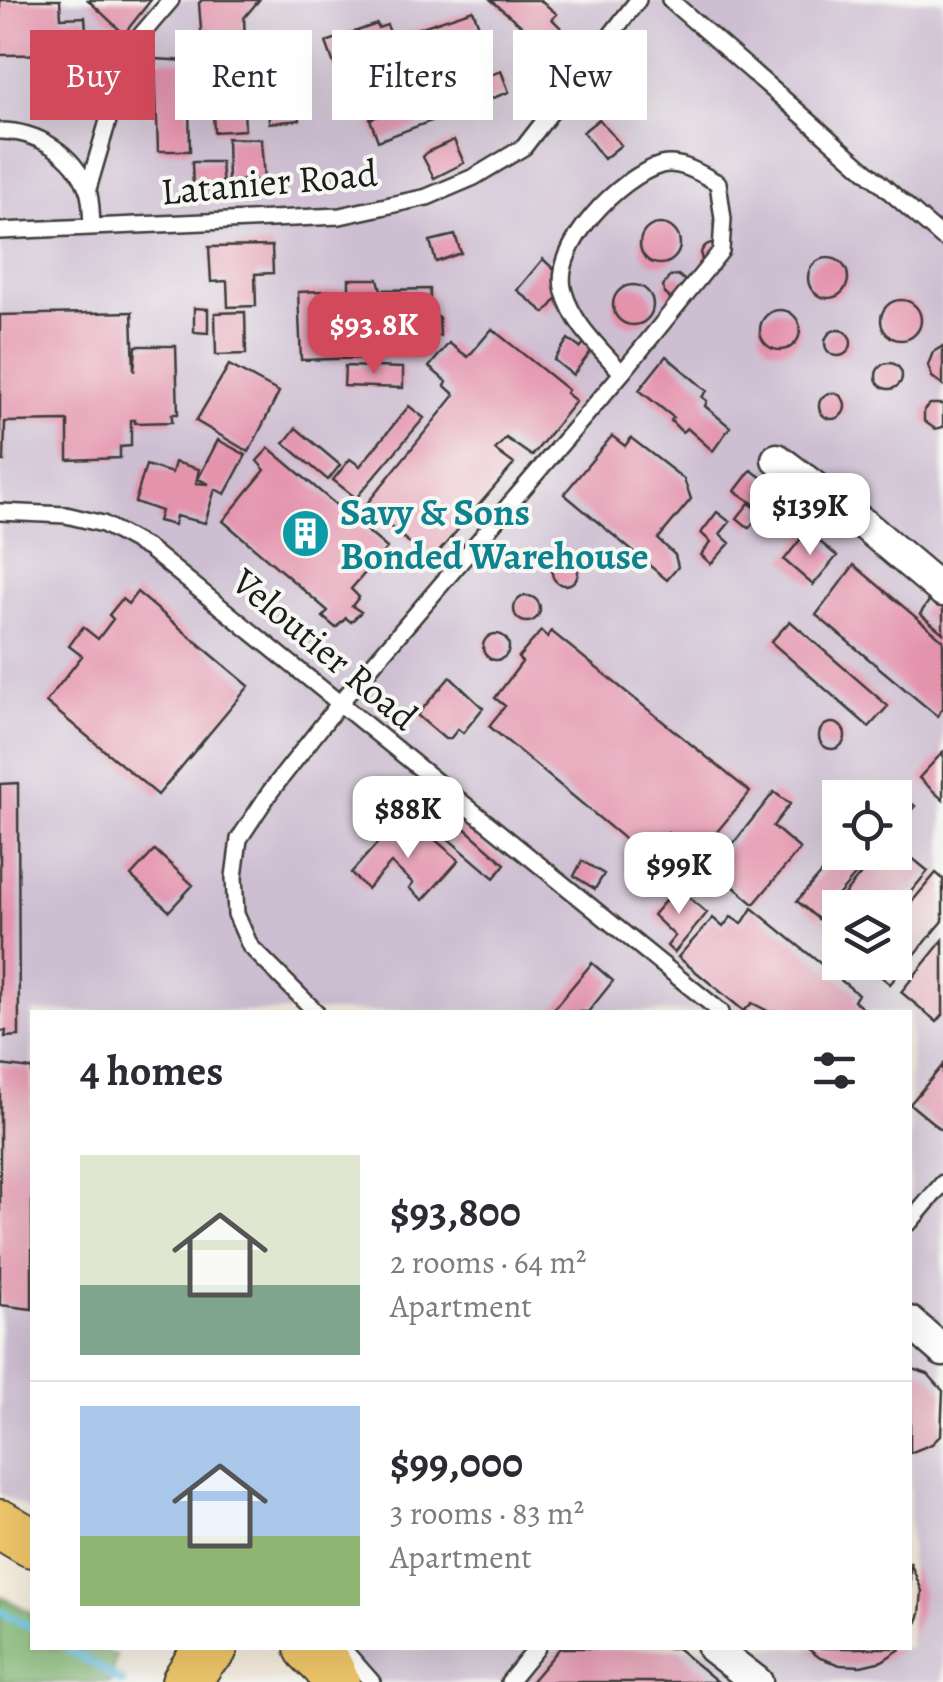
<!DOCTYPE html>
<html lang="en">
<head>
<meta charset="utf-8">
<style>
	:root { --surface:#fff; --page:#f2f2f3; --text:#2b2b33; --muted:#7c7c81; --line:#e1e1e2; --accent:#d1495b }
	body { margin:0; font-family:Alegreya,serif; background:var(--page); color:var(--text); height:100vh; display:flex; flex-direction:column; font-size:38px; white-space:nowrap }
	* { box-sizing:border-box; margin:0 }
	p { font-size:32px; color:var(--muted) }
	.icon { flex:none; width:55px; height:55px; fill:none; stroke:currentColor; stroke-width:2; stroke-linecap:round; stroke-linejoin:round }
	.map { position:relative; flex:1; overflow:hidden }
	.details { position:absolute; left:30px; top:1010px; width:882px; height:640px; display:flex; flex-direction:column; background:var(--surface); border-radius:0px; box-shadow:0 10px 40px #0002 }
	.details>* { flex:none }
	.banner { position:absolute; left:30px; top:30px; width:885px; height:90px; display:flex; gap:20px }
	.buttons { position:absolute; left:822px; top:780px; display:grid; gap:20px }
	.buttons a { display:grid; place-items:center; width:90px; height:90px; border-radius:0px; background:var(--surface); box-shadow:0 10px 40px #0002; font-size:50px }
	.price { position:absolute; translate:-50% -85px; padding:0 22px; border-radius:20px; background:#fff; color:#222; font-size:32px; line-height:65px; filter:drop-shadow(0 2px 5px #0008) }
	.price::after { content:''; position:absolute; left:50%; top:60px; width:30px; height:22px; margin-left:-15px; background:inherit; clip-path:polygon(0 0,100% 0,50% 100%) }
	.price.current { background:var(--accent); color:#fff }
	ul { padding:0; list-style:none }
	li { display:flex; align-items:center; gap:30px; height:250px; padding:0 50px }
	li+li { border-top:2px solid var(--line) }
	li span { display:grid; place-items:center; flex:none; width:280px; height:200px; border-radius:0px; color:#555 }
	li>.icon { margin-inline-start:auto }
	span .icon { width:120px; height:120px; fill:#fffc; stroke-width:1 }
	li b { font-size:42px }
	h2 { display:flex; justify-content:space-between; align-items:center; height:120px; padding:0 50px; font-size:42px }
	.pill { padding:0 35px; border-radius:0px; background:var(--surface); box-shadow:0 10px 40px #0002; font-size:35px; line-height:90px }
	.pill.current { background:var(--accent); color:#fff }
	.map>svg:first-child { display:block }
</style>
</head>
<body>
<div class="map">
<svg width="943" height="1682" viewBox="0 0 943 1682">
	<rect width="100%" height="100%" fill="#f6f6f2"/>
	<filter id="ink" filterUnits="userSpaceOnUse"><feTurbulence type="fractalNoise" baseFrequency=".01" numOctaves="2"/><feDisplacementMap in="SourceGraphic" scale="20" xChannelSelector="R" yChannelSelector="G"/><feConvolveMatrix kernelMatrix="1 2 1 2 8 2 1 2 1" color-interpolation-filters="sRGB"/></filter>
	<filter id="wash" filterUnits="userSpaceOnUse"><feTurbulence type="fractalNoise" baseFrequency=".0048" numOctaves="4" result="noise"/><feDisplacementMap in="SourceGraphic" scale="40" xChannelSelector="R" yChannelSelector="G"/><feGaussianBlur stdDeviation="2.25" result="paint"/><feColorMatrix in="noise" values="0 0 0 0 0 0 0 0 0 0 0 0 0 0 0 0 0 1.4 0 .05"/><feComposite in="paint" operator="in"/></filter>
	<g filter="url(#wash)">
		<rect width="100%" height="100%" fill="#f4eada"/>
		<path fill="#cdbed2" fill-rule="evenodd" d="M0 0H943V1682H324L291 1648H910V1012H32V1511L0 1494ZM840 798H895V852H840ZM840 908H895V962H840Z"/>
		<path fill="#83b873" stroke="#506a48" stroke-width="2.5" d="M0 1596 32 1613V1648H99L116 1656 110 1682H0Z"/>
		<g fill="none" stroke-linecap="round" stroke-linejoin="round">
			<path stroke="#68c3e6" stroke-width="8" d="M0 1611 32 1628
				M67 1648 122 1682"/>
		</g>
		<g id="blocks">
			<path fill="#e493ad" d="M0 0H60L61 18 85 17 86 31H94V54L0 55Z
				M88 0H151L124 34Z
				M202 0H259L244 18 245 41 265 39 268 58 275 57 283 82H298L300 120 269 123 268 91 206 95 199 3Z
				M491 0H540L557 14 552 19 568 35 549 57 533 41 536 38Z
				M473 10 486 46 345 95 326 42 377 24 378 28 387 25 392 37Z
				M155 59 188 61 190 151H158Z
				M501 71 509 92 378 141 370 119Z
				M244 108 245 130 214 132 213 110Z
				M599 119 621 145 604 159 583 132Z
				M227 138 261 139 264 180 228 181Z
				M454 140 464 163 434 178 423 157 427 152Z
				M192 162H221L223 189H193Z
				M640 244a20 20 0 1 1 40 0a20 20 0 1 1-40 0Z
				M455 235 461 253 436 262 430 241Z
				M701 255a12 12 0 1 1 24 0a12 12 0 1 1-24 0Z
				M272 246 273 273 255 274 256 306 228 307 227 281 211 282 209 247Z
				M808 278a20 20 0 1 1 40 0a20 20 0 1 1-40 0Z
				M543 259 569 284 545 313 517 290Z
				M678 275 688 283 674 301 664 293 663 286 670 276Z
				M349 279H378L381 290 430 289V317H439L440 336H431V356L301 360 298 292 349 290Z
				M613 305a20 20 0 1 1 40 0a20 20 0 1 1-40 0Z
				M881 320a20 20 0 1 1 40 0a20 20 0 1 1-40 0Z
				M194 308 208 309V333L194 332Z
				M760 330a20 20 0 1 1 40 0a20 20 0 1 1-40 0Z
				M132 312 134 372 136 346H176L178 414H172V422L135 423V420H131V446L120 447V458L68 460V421L5 422 4 461H0V315Z
				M245 312 246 354 216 355 215 313Z
				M492 329 568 390 566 393 576 401 532 456 506 438 495 450 514 464 431 561 365 506 455 395 445 386 447 382 429 367 449 343 468 357Z
				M825 343a13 13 0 1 1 26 0a13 13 0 1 1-26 0Z
				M568 339 580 348 584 343 592 350 573 375 554 360Z
				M943 346V385L932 377 928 365 933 352Z
				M666 356 707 391 702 397 707 401 705 406 730 427 713 451 687 428 682 432 671 421 673 417 639 390Z
				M876 376a13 13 0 1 1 26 0a13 13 0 1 1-26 0Z
				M229 365 279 392 249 452 196 421Z
				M345 366 403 368V388L344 386Z
				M819 406a13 13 0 1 1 26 0a13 13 0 1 1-26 0Z
				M930 404H943V427L935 429 924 421V410Z
				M409 406 424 418 356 498 333 480 350 459 360 466Z
				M296 428 340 465 328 480 284 443Z
				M612 436 625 446 631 438 684 479 691 499 658 539 675 555 678 567 667 580 564 494Z
				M218 440 246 455 225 494 215 489 205 523 176 516 174 525 158 521 161 511 135 502 146 465 172 473 175 462 199 469 196 483 209 484 198 479Z
				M269 448 387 548 351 589 359 597 352 606 361 612 351 622 346 618 336 628 323 617 328 611 223 521 265 470 257 461Z
				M751 470 765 480 761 485 769 492 757 506 735 491Z
				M749 503 762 512 749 528 737 518Z
				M717 512 730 522 720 534 730 543 711 564 701 555 711 542 701 533Z
				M807 531 837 556 813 585 784 560Z
				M552 572a13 13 0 1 1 26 0a13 13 0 1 1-26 0Z
				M854 565 943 640V708L937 716 816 615Z
				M137 592 249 686 158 795 46 702 82 656 69 646 83 627 98 639 113 619 109 615 122 599 128 604Z
				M514 609a13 13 0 1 1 26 0a13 13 0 1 1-26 0Z
				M931 598 943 608V633L920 614Z
				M790 621 888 706 869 727 771 642Z
				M541 631 547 637 551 631 750 792 696 857 668 833 652 851 633 835 628 842 489 726 505 706 495 698 522 662 518 658Z
				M483 647a13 13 0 1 1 26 0a13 13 0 1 1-26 0Z
				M450 677 483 708 463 733 458 729 450 739H445L417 715Z
				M819 736a13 13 0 1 1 26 0a13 13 0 1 1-26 0Z
				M943 752V800L919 778Z
				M18 783 19 1036 5 1037 6 1031H0V784Z
				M774 792 790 804 773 826 800 849 754 904 713 869Z
				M896 792 915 806 895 829V798H892Z
				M416 793H425L505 864 494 878 412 808V799Z
				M418 825 459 860 423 900 409 888 413 883 391 863 367 889 351 873 389 830 403 842Z
				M895 844 928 871 895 911V908H840V934L823 920 879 852H895Z
				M155 850 193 885 169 911 131 876Z
				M839 852H875L818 919 797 901Z
				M582 861 604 874 595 889 574 876Z
				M936 873 943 879V921L890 984 864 962H895V922Z
				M677 887 707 913 674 953 667 946 675 936 653 915Z
				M752 908 858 994 854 1001 867 1012H770L752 1003 744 1011 678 957 713 918 723 927 731 917 742 924Z
				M943 940V1015L937 1022 901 992Z
				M592 963 613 981 588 1012H551Z
				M0 1065 32 1069V1309L0 1305Z
				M943 1065V1131L910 1104Z
				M910 1368 928 1374 943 1391 941 1435 932 1444 910 1453Z
				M910 1562 922 1591 920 1614 910 1639Z
				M560 1648H677L718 1682H531Z
				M807 1648H902L882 1661 861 1666 840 1665 820 1658Z"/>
		</g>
	</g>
	<g filter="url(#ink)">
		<use href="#blocks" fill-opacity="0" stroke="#3c3b38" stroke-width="2.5"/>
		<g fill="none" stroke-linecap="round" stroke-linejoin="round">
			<defs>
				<path id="service" d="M670 0 943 238
					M0 131C37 131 73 153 87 188 92 199 91 215 92 227
					M88 189 129 49 171 0
					M0 231 340 216 427 197 474 177 524 147 638 0
					M0 512 66 515 103 524 149 549 721 1012
					M316 1012 250 946 236 914 234 877 239 839 270 792 339 704 622 373 721 251 723 219 718 183C701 174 681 160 661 165 621 176 550 247 564 292 573 324 600 348 622 373
					M910 1222 943 1183
					M342 1648 372 1682
					M509 1682 537 1648"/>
				<path id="minor" d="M777 459 866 526 943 591
					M910 1322 943 1351
					M713 1648 757 1682"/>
				<path id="primary" d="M0 1524 32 1543
					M309 1648 328 1667 335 1682
					M186 1682 203 1656 213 1648"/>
			</defs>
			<use href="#service" stroke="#3c3b38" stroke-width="20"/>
			<use href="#minor" stroke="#3c3b38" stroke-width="35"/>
			<use href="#primary" stroke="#3c3b38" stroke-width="52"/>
			<use href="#service" stroke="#fff" stroke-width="15"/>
			<use href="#minor" stroke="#fff" stroke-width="30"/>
			<use href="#primary" stroke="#eec569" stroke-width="48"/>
		</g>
	</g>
	<defs>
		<symbol id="building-disc" viewBox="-11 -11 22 22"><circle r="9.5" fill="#0f9aa8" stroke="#f6f6f2"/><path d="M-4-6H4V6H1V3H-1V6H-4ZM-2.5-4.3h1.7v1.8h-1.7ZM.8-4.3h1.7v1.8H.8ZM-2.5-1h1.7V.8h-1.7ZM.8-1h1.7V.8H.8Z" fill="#fff"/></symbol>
	</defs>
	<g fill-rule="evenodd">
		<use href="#building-disc" x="278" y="506" width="55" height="55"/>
	</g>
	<g text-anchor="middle" stroke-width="8" stroke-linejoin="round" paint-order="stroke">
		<g font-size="38" fill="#1c1c1c" stroke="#f6f6f2">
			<text transform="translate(269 182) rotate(-5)" y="13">Latanier Road</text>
			<text transform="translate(325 649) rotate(40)" y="13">Veloutier Road</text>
		</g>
		<g font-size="38" font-weight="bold" fill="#0d838f" stroke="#f6f6f2" text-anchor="start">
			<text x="340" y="525">Savy &amp; Sons<tspan x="340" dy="44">Bonded Warehouse</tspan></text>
		</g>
	</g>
</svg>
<div class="buttons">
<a><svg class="icon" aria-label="locate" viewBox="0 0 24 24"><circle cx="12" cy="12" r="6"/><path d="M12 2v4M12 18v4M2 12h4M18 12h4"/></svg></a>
<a><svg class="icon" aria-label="layers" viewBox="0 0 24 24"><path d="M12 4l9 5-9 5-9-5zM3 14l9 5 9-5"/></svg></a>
</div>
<b class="price current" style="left:374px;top:377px">$93.8K</b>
<b class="price" style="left:810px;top:558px">$139K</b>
<b class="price" style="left:408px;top:861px">$88K</b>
<b class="price" style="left:679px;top:917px">$99K</b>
<div class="banner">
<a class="pill current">Buy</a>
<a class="pill">Rent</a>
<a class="pill">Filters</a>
<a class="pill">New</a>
</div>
<section class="details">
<h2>4 homes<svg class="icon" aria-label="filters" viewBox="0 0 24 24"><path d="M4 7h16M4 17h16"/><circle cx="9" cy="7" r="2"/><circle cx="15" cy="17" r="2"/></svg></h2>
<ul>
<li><span style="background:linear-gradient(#dfe7d0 65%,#7fa58c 0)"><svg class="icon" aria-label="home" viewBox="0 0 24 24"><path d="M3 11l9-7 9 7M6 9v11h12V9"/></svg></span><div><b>$93,800</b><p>2 rooms · 64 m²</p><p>Apartment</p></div></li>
<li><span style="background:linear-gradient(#a9c7e8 65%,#8fb573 0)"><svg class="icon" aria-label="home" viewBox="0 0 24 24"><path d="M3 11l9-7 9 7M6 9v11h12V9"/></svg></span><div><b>$99,000</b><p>3 rooms · 83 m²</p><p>Apartment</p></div></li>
</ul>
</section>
</div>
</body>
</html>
